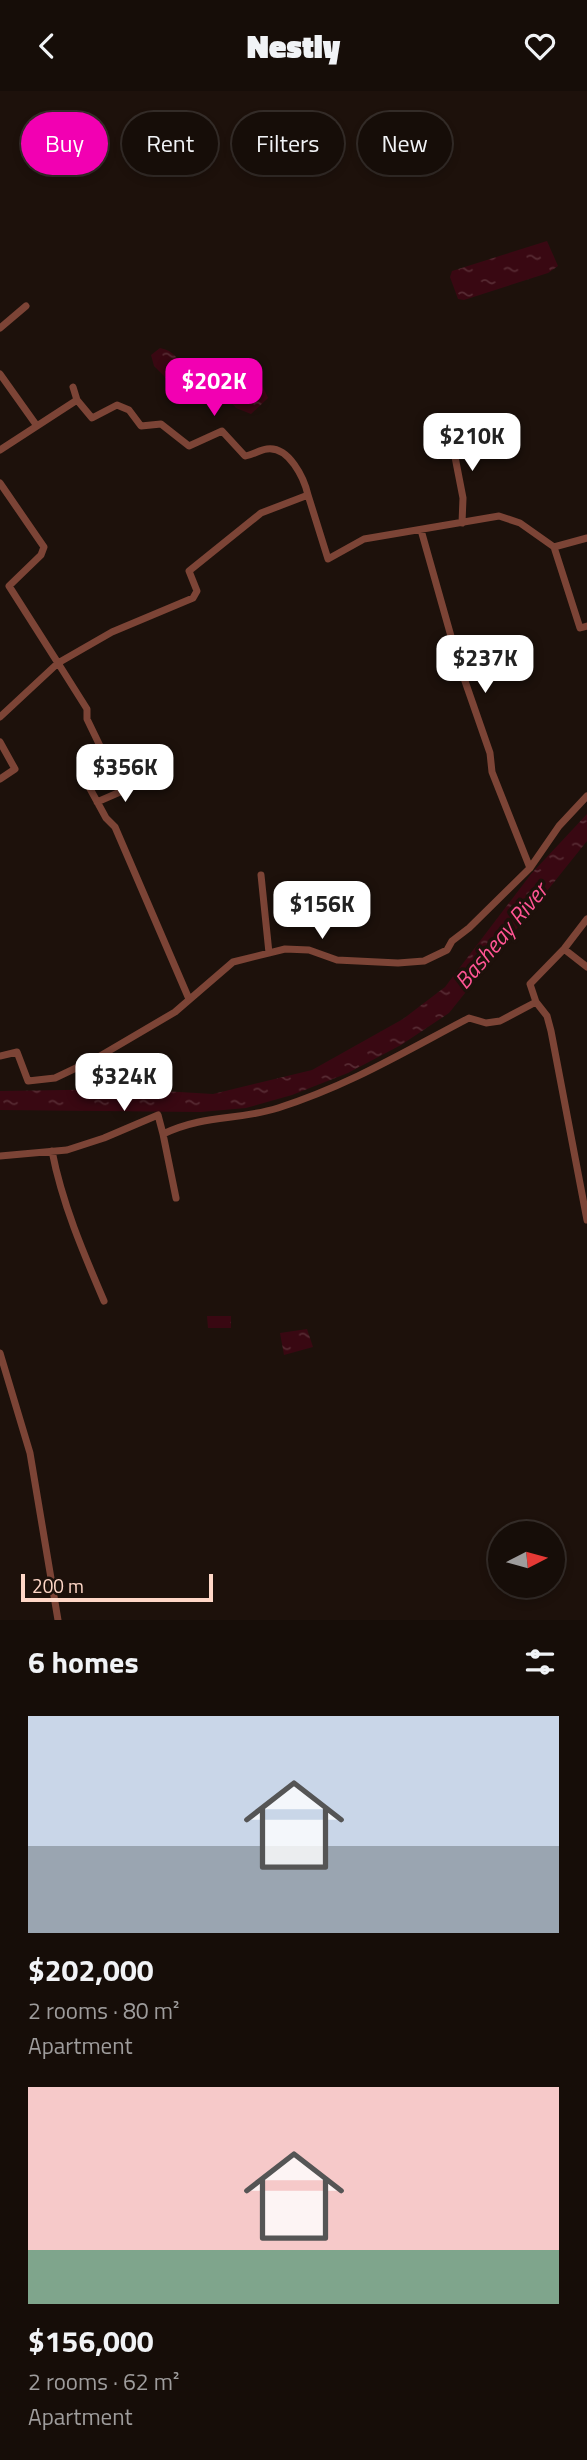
<!DOCTYPE html>
<html lang="en">
<head>
<meta charset="utf-8">
<style>
	:root { --surface:#160d08; --page:#1f1612; --text:#f1f3f6; --muted:#9e9c9c; --line:#352d29; --accent:#f200b2 }
	body { margin:0; font-family:"Titillium Web",sans-serif; background:var(--page); color:var(--text); height:100vh; display:flex; flex-direction:column; font-size:26px; white-space:nowrap }
	* { box-sizing:border-box; margin:0 }
	p { font-size:23px; color:var(--muted) }
	.icon { flex:none; width:38px; height:38px; fill:none; stroke:currentColor; stroke-width:2; stroke-linecap:round; stroke-linejoin:round }
	.map { position:relative; height:1529px; overflow:hidden }
	.details { display:flex; flex-direction:column; background:var(--surface); flex:1 }
	.details>* { flex:none }
	.guide { position:absolute; left:21px; top:21px; width:546px; height:63px; display:flex; gap:14px }
	.needle { width:46px; rotate:84deg }
	.fabs { position:absolute; left:488px; top:1430px; display:grid; gap:14px }
	.fabs a { display:grid; place-items:center; width:77px; height:77px; border-radius:50%; background:var(--surface); box-shadow:0 4px 10px #0003,0 0 0 2px var(--line); font-size:35px }
	.scale { position:absolute; left:21px; bottom:18px; width:192px; box-sizing:border-box; padding-left:7px; border:4px solid #ffd7c7; border-top:0; font-size:19px; line-height:24px; white-space:nowrap; color:#ffd7c7; -webkit-text-stroke:5px #1d110b; paint-order:stroke }
	.price { position:absolute; translate:-50% -60px; padding:0 16px; border-radius:14px; background:#fff; color:#222; font-size:23px; line-height:46px; filter:drop-shadow(0 2px 4px #0008) }
	.price::after { content:''; position:absolute; left:50%; top:42px; width:21px; height:16px; margin-left:-10px; background:inherit; clip-path:polygon(0 0,100% 0,50% 100%) }
	.price.selected { background:var(--accent); color:#fff }
	ul { padding:0; list-style:none }
	li { display:grid; align-content:center; gap:14px; height:371px; padding:0 28px }
	li span { display:grid; place-items:center; height:217px; border-radius:0px; color:#555 }
	li>.icon { margin-inline-start:auto }
	span .icon { width:126px; height:126px; fill:#fffc; stroke-width:1 }
	li b { font-size:30px }
	h2 { display:flex; justify-content:space-between; align-items:center; height:84px; padding:0 28px; font-size:30px }
	.pill { padding:0 24px; border-radius:32px; background:var(--surface); box-shadow:0 4px 10px #0003,0 0 0 2px var(--line); font-size:24px; line-height:63px }
	.pill.selected { background:var(--accent); color:#fff }
	header { display:flex; justify-content:space-between; align-items:center; height:91px; padding:0 28px; background:var(--surface); font-size:32px; font-weight:800 }
	.map>svg:first-child { display:block }
</style>
</head>
<body>
<header><svg class="icon" aria-label="back" viewBox="0 0 24 24"><path d="M15 5l-7 7 7 7"/></svg>Nestly<svg class="icon" aria-label="heart" viewBox="0 0 24 24"><path d="M12 20l-8-8c-3-5 5-10 8-4 3-6 11-1 8 4z"/></svg></header>
<div class="map">
<svg width="587" height="1529" viewBox="0 0 587 1529">
	<defs>
		<pattern id="water-ripples" width="26" height="14" patternUnits="userSpaceOnUse" patternTransform="scale(1.75)"><rect width="26" height="14" fill="#390812"/><path d="M2 4q2-2 4 0t4 0M15 11q2-2 4 0t4 0" fill="none" stroke="#572b33"/></pattern>
	</defs>
	<rect width="100%" height="100%" fill="#1d110b"/>
	<path fill="url(#water-ripples)" d="M547 150 558 175 548 182 464 209 458 208 450 186 452 180Z
		M160 257C173 259 182 270 184 283L171 292 154 275 151 264Z
		M262 294 268 307 251 323 236 317 229 309Z
		M587 723V750L449 922 401 954 348 982 292 1004 246 1017 201 1021 0 1019V1000L129 998 213 1003 312 979 403 928 445 896 531 783Z
		M207 1225H231V1237H208Z
		M307 1238 313 1256 284 1264 280 1242Z"/>
	<g fill="none" stroke-linecap="round" stroke-linejoin="round">
		<path stroke="#7c4436" stroke-width="7" d="M0 237 26 215
			M0 283 37 335
			M77 309 92 327 117 314 129 319 141 335 161 333 189 355 222 340 245 365C253 364 259 359 267 358 289 355 304 387 308 404
			M449 335 463 407 462 432
			M0 359 77 309 73 296
			M0 392 44 456 41 464 9 495 58 572 112 541 193 507 197 500 189 480 261 422 308 404 328 468 364 448 499 425 520 432 554 456
			M421 439 458 570 490 662 492 681 530 777
			M587 447 554 456 580 537 587 535
			M0 626 58 572 87 618V628L101 657 81 675 82 683 106 727 115 736 189 908
			M0 651 15 678 0 688
			M97 711 143 691
			M261 784 269 862
			M564 858 587 876
			M536 911 547 925 551 940 587 1129
			M0 965 17 961 28 990 55 987 95 968 175 921 233 871 285 858 309 859 337 869 398 872 424 870 447 859 452 850 469 837 530 777 559 735 587 705
			M52 1060C62 1112 83 1161 104 1210
			M0 1065 67 1059 104 1047 158 1024 163 1043
			M176 1107 163 1043C206 1023 236 1030 278 1017 350 994 404 961 469 927L486 932 500 930 536 911 530 893 564 858 587 828
			M0 1262 30 1362 58 1529"/>
	</g>
	<g text-anchor="middle" stroke-width="7" stroke-linejoin="round" paint-order="stroke">
		<g font-size="23" font-style="italic" fill="#ff5594" stroke="#1d110b">
			<text transform="translate(501 845) rotate(-50)" y="8">Basheay River</text>
		</g>
	</g>
</svg>
<div class="fabs">
<a><svg class="needle" viewBox="-14 -14 28 28"><path d="M0-13l5 13h-10z" fill="#e53935"/><path d="M0 13l5-13h-10z" fill="#9e9c9c"/></svg></a>
</div>
<div class="scale">200 m</div>
<b class="price selected" style="left:214px;top:327px">$202K</b>
<b class="price" style="left:472px;top:382px">$210K</b>
<b class="price" style="left:485px;top:604px">$237K</b>
<b class="price" style="left:125px;top:713px">$356K</b>
<b class="price" style="left:322px;top:850px">$156K</b>
<b class="price" style="left:124px;top:1022px">$324K</b>
<div class="guide">
<a class="pill selected">Buy</a>
<a class="pill">Rent</a>
<a class="pill">Filters</a>
<a class="pill">New</a>
</div>
</div>
<section class="details">
<h2>6 homes<svg class="icon" aria-label="filters" viewBox="0 0 24 24"><path d="M4 7h16M4 17h16"/><circle cx="9" cy="7" r="2"/><circle cx="15" cy="17" r="2"/></svg></h2>
<ul>
<li><span style="background:linear-gradient(#c9d6e8 60%,#9aa5b1 0)"><svg class="icon" aria-label="home" viewBox="0 0 24 24"><path d="M3 11l9-7 9 7M6 9v11h12V9"/></svg></span><div><b>$202,000</b><p>2 rooms · 80 m²</p><p>Apartment</p></div></li>
<li><span style="background:linear-gradient(#f6c9c9 75%,#7fa58c 0)"><svg class="icon" aria-label="home" viewBox="0 0 24 24"><path d="M3 11l9-7 9 7M6 9v11h12V9"/></svg></span><div><b>$156,000</b><p>2 rooms · 62 m²</p><p>Apartment</p></div></li>
</ul>
</section>
</body>
</html>
